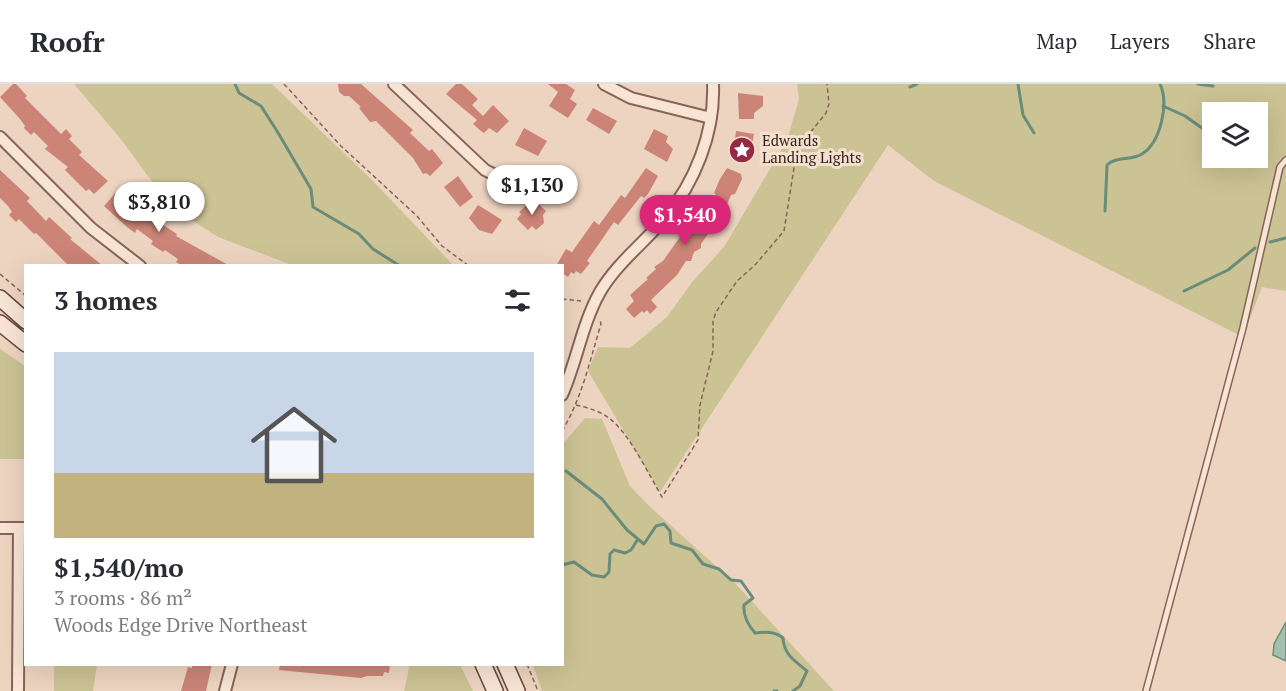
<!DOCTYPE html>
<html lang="en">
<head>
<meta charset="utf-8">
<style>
	:root { --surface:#fff; --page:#f2f2f3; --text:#2b2b33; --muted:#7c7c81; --line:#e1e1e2; --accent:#db2777 }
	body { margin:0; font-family:"PT Serif",serif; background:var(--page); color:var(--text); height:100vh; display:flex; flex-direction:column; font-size:22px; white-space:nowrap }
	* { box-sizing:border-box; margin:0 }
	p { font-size:20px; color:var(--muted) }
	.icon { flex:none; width:33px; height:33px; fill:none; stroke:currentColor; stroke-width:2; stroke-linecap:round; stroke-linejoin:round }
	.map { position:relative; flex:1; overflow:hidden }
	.side { position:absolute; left:24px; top:180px; width:540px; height:402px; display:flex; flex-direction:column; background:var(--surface); border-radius:0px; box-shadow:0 6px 24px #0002 }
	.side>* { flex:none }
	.fabs { position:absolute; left:1202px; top:18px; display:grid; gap:12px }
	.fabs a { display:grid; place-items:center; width:66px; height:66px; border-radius:0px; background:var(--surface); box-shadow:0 6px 24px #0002; font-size:30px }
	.price { position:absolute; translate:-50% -51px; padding:0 14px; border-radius:21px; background:#fff; color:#222; font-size:20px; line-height:39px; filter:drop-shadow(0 2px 3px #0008) }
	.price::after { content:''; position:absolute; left:50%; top:36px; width:18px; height:14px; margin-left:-9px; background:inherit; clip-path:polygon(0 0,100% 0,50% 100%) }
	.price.selected { background:var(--accent); color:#fff }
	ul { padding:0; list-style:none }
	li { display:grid; align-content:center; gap:12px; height:318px; padding:0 30px }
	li+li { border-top:2px solid var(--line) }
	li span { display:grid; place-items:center; height:186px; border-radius:0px; color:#555 }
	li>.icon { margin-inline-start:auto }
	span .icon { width:108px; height:108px; fill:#fffc; stroke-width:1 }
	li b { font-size:26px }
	h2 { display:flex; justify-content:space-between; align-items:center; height:72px; padding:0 30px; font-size:26px }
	header { display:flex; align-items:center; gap:36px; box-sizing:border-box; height:84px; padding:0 30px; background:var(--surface); border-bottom:2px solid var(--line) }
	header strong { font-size:28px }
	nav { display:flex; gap:33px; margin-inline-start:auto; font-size:21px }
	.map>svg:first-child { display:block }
</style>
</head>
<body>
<header>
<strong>Roofr</strong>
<nav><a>Map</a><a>Layers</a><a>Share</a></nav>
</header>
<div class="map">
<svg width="1286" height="607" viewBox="0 0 1286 607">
	<rect width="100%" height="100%" fill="#edd4c0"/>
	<path fill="#cbc394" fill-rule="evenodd" d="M74 0H272L373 97 453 181H292L218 153 170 122 120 54Z
		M797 0H1286V207L1262 203 1243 253 934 97 888 61 660 408 588 287 598 263 630 264 667 233 693 197 724 163 787 56 799 15ZM1212 28H1257V74H1212Z
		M0 265 25 282V375H0Z
		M585 334 602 335 630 402 649 422 734 498 834 607H542L533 581 562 580 563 360Z
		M410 580 460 581 473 607H404Z
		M54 581H97L93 607H54Z"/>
	<path fill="#a3bfb0" stroke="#6a8c7b" stroke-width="1.5" d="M1286 538V577L1273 571 1274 560Z"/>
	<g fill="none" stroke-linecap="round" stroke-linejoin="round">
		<path stroke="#6a8c7b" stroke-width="3" d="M235 0 239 9 261 22 277 47 311 105 313 123 359 150 373 165 400 182
			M1018 0 1023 31 1034 49
			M1198 0 1213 2
			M910 3 917 0
			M1163 22 1185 32 1212 51
			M1105 127 1107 81C1116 72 1131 77 1142 70 1161 58 1169 19 1160 0
			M1270 158 1286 154
			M1184 207 1228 186 1255 164
			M566 387 602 415 627 446 644 460 656 442 664 440 670 447 671 459 692 466 703 480 719 485 731 496 741 497 753 514 744 521C743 531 748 541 755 549 765 548 775 547 783 554 784 571 795 577 807 587L800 602 793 607
			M562 481 574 478 592 491 604 493 609 488 610 470 614 466 625 469 631 466 638 455
			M774 607H777"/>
	</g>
	<path fill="#cb8476" d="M13 0H16L27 12 25 14 61 50 66 45 72 52 69 55 82 68 79 71 108 97 94 110 89 105 86 107 65 86 68 83 45 65 48 62 34 48 31 51 24 44 25 42 20 35 0 13Z
		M338 0H361L413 46 410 49 429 67 432 65 443 79 430 92 426 89 423 90 413 74 376 37 370 38 359 24 361 23 349 12H344L339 8Z
		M456 0H462L478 15 472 21 483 32 493 21 509 37 497 49 489 44 484 49 481 47 473 40 477 36 446 10Z
		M548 0H566L575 6 570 15 577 20 568 34 549 22 558 8Z
		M738 9 763 12V22L754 29V35H739Z
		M593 24 617 37 609 50 586 36Z
		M524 44 547 57 538 72 515 61Z
		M654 45 668 52 666 58 673 65 667 78 644 65Z
		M736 47 754 50 749 76 733 73Z
		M537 84 564 85V107H547L548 101 550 98H538Z
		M646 84 658 92 648 110 644 114 641 112 618 141 614 138 587 177 590 179 581 190 576 187 574 190 571 188 568 193 562 189V182H556L566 165 572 168 594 137 599 141 621 111 625 114Z
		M727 84 741 90 742 95 735 110 731 111 718 142 710 147 701 160V164L694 168 691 177H686L677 191 651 216 657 223 650 230 647 226 644 229 642 227 634 234 626 225 634 217 630 211 648 195 646 194 656 185 654 183 663 177 680 153 684 156 695 142 694 140 716 110 714 109 720 95Z
		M0 86 30 114 27 117 46 137 49 133 72 154 70 155 103 182H69L36 149 34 150 19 135 16 138 9 131 12 128 8 122 0 114Z
		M458 92 473 113 460 123 444 103Z
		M118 106 139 125 145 128 147 125 154 129 151 133 177 150 176 152 230 182H183L176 178 178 175 165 166 163 168 151 160 153 157 137 145 135 149 127 143 104 122Z
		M533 115 546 127 543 131 544 139 536 146 532 142 528 146 517 135 521 130 519 128Z
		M478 121 502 136 492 150 479 146 469 134Z
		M192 580H212L206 607H181L188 583 192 584Z
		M280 580H390L389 589 384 588 383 592H367L361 594 279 586Z"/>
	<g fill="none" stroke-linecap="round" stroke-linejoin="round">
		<defs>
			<path id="lane" d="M1146 607 1243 244 1280 83 1286 76"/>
			<path id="street" d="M394 0 485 86 505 96
				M604 0 631 14 711 34
				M0 53 91 144 140 182
				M562 311C577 277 582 240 600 208 617 179 643 160 664 135 695 99 715 48 713 0
				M0 444H24
				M18 607 19 444
				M225 607 232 580"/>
			<path id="secondary" d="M0 214 26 237
				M0 239 26 260
				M483 580 495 607
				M505 580 517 607"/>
		</defs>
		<use href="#lane" stroke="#866558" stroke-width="8"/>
		<use href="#street" stroke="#866558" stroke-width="14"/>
		<use href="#secondary" stroke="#67473c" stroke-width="18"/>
		<path stroke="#866558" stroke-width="1.5" stroke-dasharray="4.5 3" stroke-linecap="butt" d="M284 0 341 62 417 132 442 162 469 182
			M0 190 26 212
			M562 215 581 217
			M576 321C588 324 601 327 610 335 629 349 649 391 662 413L698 356 700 321 713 267V237L716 228 737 197 755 181 784 147 797 65 826 29 829 20 827 0
			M562 347C582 314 590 276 601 240L600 235
			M527 580 538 607"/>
		<use href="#lane" stroke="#f8e4d3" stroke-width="5"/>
		<use href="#street" stroke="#f8e4d3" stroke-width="10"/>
		<use href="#secondary" stroke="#f8e4d3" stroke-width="15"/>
	</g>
	<defs>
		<symbol id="sight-disc" viewBox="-11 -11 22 22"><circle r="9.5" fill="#942944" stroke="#f5e0cf"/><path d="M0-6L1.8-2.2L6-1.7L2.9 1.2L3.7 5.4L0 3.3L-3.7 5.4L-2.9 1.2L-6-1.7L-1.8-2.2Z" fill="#fff"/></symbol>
	</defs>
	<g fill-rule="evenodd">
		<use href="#sight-disc" x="727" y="51" width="30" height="30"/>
	</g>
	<g text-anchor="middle" stroke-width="6" stroke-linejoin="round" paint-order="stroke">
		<g font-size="15" fill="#35221c" stroke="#f5e0cf" text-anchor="start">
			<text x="762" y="62">Edwards<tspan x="762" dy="17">Landing Lights</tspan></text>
		</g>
	</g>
</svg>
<div class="fabs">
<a><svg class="icon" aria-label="layers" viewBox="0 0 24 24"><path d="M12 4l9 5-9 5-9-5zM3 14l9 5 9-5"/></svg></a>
</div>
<b class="price" style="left:532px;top:132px">$1,130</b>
<b class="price" style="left:159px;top:149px">$3,810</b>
<b class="price selected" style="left:685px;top:162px">$1,540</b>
<section class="side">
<h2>3 homes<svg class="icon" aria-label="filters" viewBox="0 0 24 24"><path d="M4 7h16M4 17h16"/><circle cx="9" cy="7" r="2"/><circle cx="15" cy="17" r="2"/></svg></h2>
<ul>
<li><span style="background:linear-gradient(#c9d6e8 65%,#c2b280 0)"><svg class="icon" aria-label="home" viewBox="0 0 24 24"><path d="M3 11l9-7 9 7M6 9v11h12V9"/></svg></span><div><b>$1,540/mo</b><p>3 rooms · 86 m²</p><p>Woods Edge Drive Northeast</p></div></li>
</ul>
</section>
</div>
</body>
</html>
